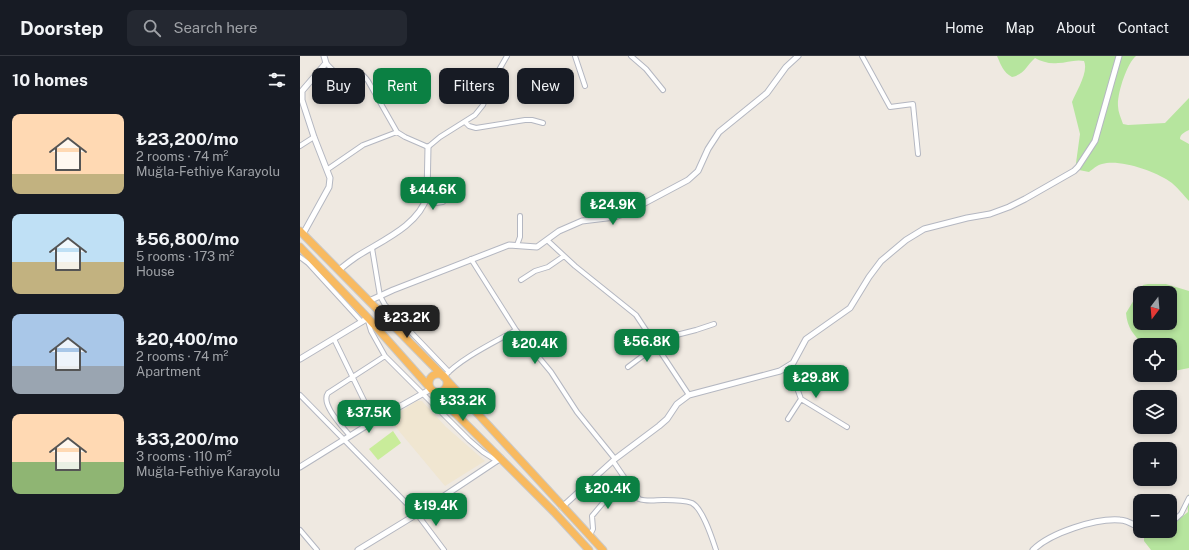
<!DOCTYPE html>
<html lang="en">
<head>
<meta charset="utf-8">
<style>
	:root { --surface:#171b24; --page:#242831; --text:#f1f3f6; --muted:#9ea1a6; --line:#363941; --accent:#0b8043 }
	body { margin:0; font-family:"Public Sans",sans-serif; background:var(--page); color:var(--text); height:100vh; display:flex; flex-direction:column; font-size:15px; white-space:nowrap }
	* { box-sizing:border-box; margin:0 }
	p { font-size:13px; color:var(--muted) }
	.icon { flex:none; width:22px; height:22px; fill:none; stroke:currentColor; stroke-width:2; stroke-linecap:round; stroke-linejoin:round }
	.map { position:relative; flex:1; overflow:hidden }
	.sheet { display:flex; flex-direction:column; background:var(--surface); width:300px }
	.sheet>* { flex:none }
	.hud { position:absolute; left:12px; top:12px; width:380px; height:36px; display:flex; gap:8px }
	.needle { width:26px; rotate:196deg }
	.buttons { position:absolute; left:833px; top:230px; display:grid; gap:8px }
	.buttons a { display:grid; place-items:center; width:44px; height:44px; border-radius:8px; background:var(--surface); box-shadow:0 2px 6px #0003; font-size:20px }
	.price { position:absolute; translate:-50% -34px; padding:0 9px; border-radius:8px; background:var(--accent); color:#fff; font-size:13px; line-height:26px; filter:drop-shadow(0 1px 2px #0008) }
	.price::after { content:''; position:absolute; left:50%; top:24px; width:12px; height:9px; margin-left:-6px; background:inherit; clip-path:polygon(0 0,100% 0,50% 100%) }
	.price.on { background:#222; color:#fff }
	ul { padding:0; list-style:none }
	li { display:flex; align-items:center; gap:12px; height:100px; padding:0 12px }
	li span { display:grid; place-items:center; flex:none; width:112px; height:80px; border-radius:8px; color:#555 }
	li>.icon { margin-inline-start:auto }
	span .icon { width:48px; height:48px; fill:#fffc; stroke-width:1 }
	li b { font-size:17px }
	h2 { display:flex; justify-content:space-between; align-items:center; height:48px; padding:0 12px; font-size:17px }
	.pill { padding:0 14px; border-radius:8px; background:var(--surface); box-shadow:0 2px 6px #0003; font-size:14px; line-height:36px }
	.pill.on { background:var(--accent); color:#fff }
	header { display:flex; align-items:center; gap:24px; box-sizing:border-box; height:56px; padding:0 20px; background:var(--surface); border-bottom:1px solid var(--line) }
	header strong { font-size:19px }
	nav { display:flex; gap:22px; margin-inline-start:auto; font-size:14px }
	.search { width:280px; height:36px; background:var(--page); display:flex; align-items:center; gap:10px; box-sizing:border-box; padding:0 14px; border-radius:8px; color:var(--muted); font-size:15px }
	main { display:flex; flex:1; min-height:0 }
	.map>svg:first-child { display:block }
</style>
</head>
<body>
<header>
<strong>Doorstep</strong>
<div class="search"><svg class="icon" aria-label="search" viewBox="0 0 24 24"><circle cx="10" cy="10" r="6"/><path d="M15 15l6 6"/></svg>Search here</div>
<nav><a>Home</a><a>Map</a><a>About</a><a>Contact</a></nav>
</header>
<main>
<section class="sheet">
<h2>10 homes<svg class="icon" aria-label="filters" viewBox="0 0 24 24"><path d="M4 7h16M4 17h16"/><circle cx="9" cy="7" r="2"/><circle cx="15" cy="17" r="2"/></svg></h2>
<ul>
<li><span style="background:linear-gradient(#ffd9b3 75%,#c2b280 0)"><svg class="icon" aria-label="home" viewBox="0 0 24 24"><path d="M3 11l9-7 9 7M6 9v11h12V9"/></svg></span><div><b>₺23,200/mo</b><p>2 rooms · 74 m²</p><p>Muğla-Fethiye Karayolu</p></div></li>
<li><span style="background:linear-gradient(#bfe0f5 60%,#c2b280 0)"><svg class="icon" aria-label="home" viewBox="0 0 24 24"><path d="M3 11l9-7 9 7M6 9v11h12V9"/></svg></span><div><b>₺56,800/mo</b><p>5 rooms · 173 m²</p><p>House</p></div></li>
<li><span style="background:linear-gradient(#a9c7e8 65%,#9aa5b1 0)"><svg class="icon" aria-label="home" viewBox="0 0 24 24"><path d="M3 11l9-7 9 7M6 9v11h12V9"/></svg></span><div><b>₺20,400/mo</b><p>2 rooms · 74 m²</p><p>Apartment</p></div></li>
<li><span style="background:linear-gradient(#ffd9b3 60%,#8fb573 0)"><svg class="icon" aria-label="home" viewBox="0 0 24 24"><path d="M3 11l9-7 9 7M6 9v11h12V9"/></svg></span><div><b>₺33,200/mo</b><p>3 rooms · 110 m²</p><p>Muğla-Fethiye Karayolu</p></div></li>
</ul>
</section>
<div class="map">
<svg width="889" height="494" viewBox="0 0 889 494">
	<rect width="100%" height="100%" fill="#efe9e1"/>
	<path fill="#f0e6d1" d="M117 345H122L146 371 185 405 145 430 89 363Z"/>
	<path fill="#b6e59e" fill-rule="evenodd" d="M697 0H836C827 7 817 38 818 50 818 56 821 62 823 68L828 69 865 67 889 42V74C885 76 880 78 880 83L889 88V145C883 139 877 130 869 125 854 115 820 103 802 108 797 109 793 113 789 116L779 114 776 107 780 78 772 46C776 36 789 16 784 5 775 3 766 7 758 7 750 8 742 6 735 2 726 10 725 18 712 21 703 16 701 9 697 0Z
		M848 228H866L889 235V312L874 315 870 313V289H844C834 280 827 271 826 257L843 229ZM840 237H870V267H840Z
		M889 438V494H851L844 485V479L848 475H870V470L888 456 887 442Z"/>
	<path fill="#c9ec9a" d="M93 375 101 387 78 404 69 393Z"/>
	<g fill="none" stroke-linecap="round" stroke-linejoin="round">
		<defs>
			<path id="minor" d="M275 0 285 30
				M331 0 346 13 363 34
				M562 0 590 51 613 48 618 98
				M26 7C31 12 35 18 42 20 54 22 58 10 68 25L97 76 105 81 128 91 140 81 175 59 183 49 192 26 207 0
				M165 66 169 70 176 72 225 64H232L243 67
				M0 90 14 81
				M28 113 63 89 97 76
				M126 144 136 147 143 146
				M247 184 275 210 336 259 389 339
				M217 189 220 181V160
				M72 192 80 240 85 249 149 316
				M0 201 8 207 62 266
				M171 203 216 274 251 316 277 356 315 403
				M221 224 235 215 248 211 264 200
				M68 265 71 275 85 300 169 384 183 396 197 405
				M34 283 74 365
				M353 285 396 274 414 268
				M489 310 501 343 547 371
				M328 311 356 290
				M144 321C159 303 195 286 216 274
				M0 339 117 458 144 494
				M488 363 501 343
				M50 380C43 371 20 348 28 337L85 300
				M313 405 339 443C347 446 356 444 364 444 373 444 384 444 392 447 403 453 412 482 416 494
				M870 468 881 458 889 442
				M0 474 17 494
				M290 479 293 473 292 460 324 422"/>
			<path id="tertiary" d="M3 178 29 131 30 122 14 81 2 44V35L26 7 24 0
				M39 214C44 210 50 205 56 201 79 186 119 170 127 140L128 91
				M69 245 93 234 209 189 237 191 259 175 282 165 315 161 326 157 388 124 398 115 408 93 419 76 467 37 486 11 498 0
				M0 303 68 262
				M0 411 74 365 131 333
				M262 451 315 403 359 370 367 363 377 348 389 339 480 315 493 307 506 283 550 252 569 221 581 205 606 184 624 173 667 162 690 158 709 151 725 143 774 115 778 111 795 85 819 0
				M58 494 117 458 201 402
				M733 494C750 477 796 462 820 464 827 464 834 469 840 472"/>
			<path id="trunk" d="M0 175 144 321 303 494
				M0 191 68 262 131 333 254 456 289 494
				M129 327a9 9 0 1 1 18 0a9 9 0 1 1-18 0Z"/>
		</defs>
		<use href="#minor" stroke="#b4b7c1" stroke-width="6"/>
		<use href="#tertiary" stroke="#b4b7c1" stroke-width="7"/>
		<use href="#trunk" stroke="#c9c9c9" stroke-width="9"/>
		<use href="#minor" stroke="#fff" stroke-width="4"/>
		<use href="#tertiary" stroke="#fff" stroke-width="5"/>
		<use href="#trunk" stroke="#f8ba60" stroke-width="7"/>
	</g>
</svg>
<div class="buttons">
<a><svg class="needle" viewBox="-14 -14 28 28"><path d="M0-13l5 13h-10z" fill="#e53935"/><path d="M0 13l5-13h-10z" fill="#9ea1a6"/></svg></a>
<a><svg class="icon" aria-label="locate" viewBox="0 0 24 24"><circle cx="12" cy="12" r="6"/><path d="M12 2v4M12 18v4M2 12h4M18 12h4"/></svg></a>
<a><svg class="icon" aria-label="layers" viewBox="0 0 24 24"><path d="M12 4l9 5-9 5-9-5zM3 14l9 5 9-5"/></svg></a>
<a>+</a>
<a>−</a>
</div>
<b class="price" style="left:133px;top:155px">₺44.6K</b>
<b class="price" style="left:313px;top:170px">₺24.9K</b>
<b class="price on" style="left:107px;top:283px">₺23.2K</b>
<b class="price" style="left:347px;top:307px">₺56.8K</b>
<b class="price" style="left:235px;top:309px">₺20.4K</b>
<b class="price" style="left:516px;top:343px">₺29.8K</b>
<b class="price" style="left:163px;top:366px">₺33.2K</b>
<b class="price" style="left:69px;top:378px">₺37.5K</b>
<b class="price" style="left:308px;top:454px">₺20.4K</b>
<b class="price" style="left:136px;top:471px">₺19.4K</b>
<div class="hud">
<a class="pill">Buy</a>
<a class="pill on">Rent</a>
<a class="pill">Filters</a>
<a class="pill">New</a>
</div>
</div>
</main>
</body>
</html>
